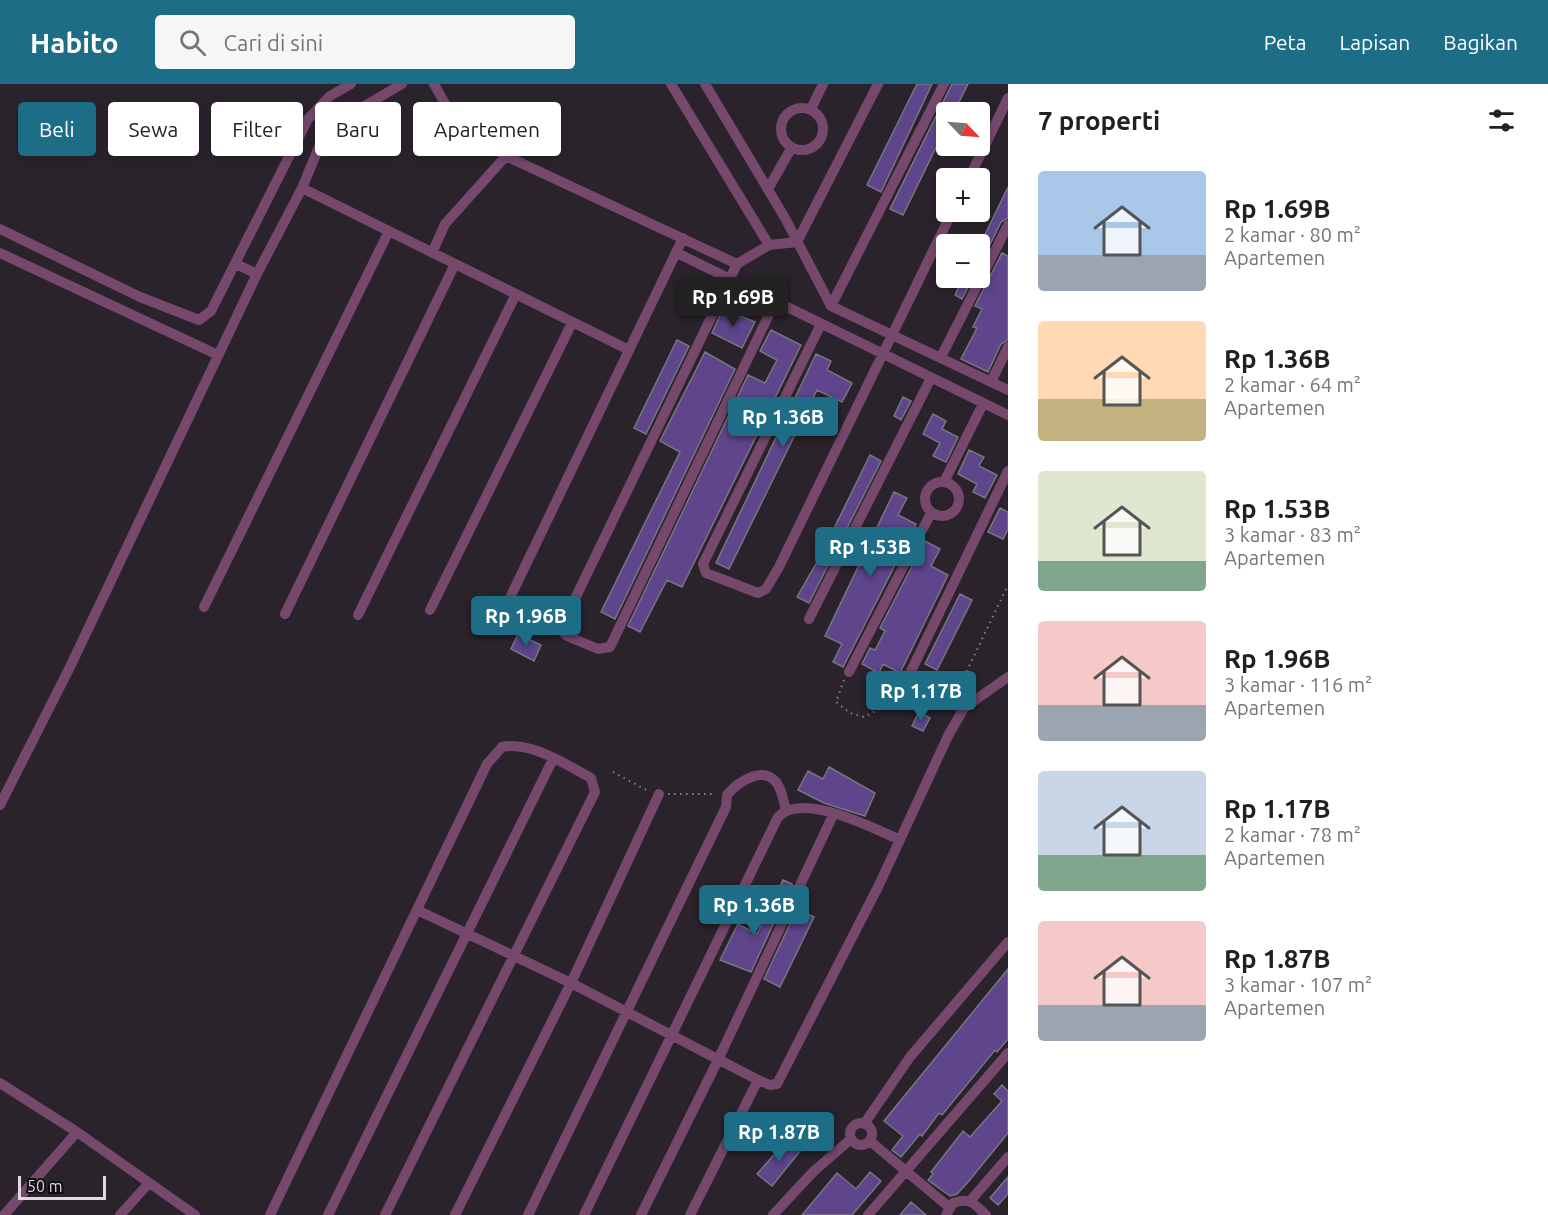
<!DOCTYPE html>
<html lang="id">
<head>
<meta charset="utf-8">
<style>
	:root { --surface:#fff; --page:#f6f6f6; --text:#202124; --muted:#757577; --accent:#1c6d85 }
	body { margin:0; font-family:Ubuntu,sans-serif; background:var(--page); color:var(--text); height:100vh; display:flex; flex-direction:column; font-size:22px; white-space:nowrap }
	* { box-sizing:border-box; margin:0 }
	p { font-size:20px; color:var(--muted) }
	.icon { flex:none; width:33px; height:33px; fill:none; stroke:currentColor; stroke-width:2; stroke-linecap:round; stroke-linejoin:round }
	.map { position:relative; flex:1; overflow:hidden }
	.drawer { display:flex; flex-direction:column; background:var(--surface); width:540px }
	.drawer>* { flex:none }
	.guide { position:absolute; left:18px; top:18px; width:570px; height:54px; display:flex; gap:12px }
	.needle { width:39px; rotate:115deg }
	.fabs { position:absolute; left:936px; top:18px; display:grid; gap:12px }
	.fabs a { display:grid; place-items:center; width:54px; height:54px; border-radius:6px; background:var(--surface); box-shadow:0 3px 9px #0003; font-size:30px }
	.scale { position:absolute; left:18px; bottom:15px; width:88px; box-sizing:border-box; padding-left:6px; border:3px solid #dfdae1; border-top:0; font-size:16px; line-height:21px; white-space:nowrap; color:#dfdae1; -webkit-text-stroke:4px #100e12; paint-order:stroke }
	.price { position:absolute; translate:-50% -51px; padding:0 14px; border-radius:6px; background:var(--accent); color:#fff; font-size:20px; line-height:39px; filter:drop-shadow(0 2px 3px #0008) }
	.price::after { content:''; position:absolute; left:50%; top:36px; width:18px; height:14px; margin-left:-9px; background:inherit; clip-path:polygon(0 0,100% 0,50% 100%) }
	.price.active { background:#222; color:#fff }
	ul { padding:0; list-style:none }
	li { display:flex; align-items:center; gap:18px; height:150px; padding:0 30px }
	li span { display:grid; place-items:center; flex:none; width:168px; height:120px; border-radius:6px; color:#555 }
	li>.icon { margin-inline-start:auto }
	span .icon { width:72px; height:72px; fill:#fffc; stroke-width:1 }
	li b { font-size:26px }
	h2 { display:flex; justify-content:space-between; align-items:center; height:72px; padding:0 30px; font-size:26px }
	.tag { padding:0 21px; border-radius:6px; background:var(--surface); box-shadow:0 3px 9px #0003; font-size:21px; line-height:54px }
	.tag.active { background:var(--accent); color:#fff }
	header { display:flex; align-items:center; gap:36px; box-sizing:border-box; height:84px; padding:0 30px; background:var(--accent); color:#fff }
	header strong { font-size:28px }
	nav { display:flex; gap:33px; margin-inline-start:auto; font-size:21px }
	.search { width:420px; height:54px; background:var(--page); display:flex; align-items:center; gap:15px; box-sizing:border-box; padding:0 21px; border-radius:6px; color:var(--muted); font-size:22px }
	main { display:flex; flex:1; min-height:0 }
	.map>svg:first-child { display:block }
</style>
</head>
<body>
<header>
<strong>Habito</strong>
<div class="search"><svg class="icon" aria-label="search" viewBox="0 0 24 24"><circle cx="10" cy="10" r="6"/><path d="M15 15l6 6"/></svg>Cari di sini</div>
<nav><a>Peta</a><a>Lapisan</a><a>Bagikan</a></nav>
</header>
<main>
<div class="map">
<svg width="1008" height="1131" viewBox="0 0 1008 1131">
	<rect width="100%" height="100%" fill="#2a232c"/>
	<path fill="#5e458c" stroke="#787581" stroke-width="1.5" d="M917 0H932L881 108 867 101Z
		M952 0H968L954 28H946V43L903 131 890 125Z
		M1008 103V134L1001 138 980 181V161Z
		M1002 169 1008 172V256L1001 260 988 288 961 275 977 244 973 243 982 225 975 222Z
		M963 194H973L962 215 955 211Z
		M723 225 755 238 742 264 712 249Z
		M771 246 801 261 682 503 667 496 640 548 628 542 748 291 765 299 777 276 760 267Z
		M677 256 689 262 646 350 634 344Z
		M705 268 735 285 615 535 601 528 680 368 660 357Z
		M816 270 831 277 827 286 852 299 842 318 817 306 729 485 716 479Z
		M903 313 911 317 901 336 894 332Z
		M933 330 946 337 942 345 958 353 946 378 933 372 940 359 923 350Z
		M969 366 984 373 979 382 997 391 985 414 973 408 977 400 958 390Z
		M870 371 881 377 809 519 797 513 821 471Z
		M894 408 907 414 898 431 916 440 843 583 833 578 842 560 825 552Z
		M1000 424 1008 428V445L1003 455 988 448Z
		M925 457 940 465 931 482 948 491 900 589 883 580 879 589 862 580 870 564 875 566 885 547 880 544Z
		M960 510 972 516 937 586 925 580Z
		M518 550 541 561 534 577 511 565Z
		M919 628 930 634 923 647 912 642Z
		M829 683 875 709 865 732 824 719 798 706 808 687 823 695Z
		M783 796 792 800 751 888 720 876 738 840 757 850Z
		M797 825 814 833 780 903 764 895Z
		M1008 885V955L997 968 995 966 942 1031 939 1029 922 1052 920 1050 901 1073 892 1066 903 1052 884 1037Z
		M1002 1001 1008 1007V1049L968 1098 957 1110 950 1112 928 1096 933 1090 931 1088 963 1047 970 1053 1002 1017 994 1010Z
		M787 1056 800 1067 772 1102 757 1090Z
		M870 1088 881 1097 852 1131H802L837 1089 856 1105Z
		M1008 1093V1110L998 1121 990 1114Z
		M911 1118 926 1131H900Z"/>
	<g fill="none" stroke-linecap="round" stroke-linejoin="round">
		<path stroke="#878189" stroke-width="2" stroke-dasharray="1.5 4.5" stroke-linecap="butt" d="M844 596 836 618 850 629 864 633 889 620
			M908 615 953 621
			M951 620 1008 501
			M613 688 648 707
			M668 710H716"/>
		<path stroke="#75486c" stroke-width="10" d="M434 0 458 43 506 72 737 180
			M671 0 769 161
			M705 0 785 134 831 222 1008 306
			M781 45a21 21 0 1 1 42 0a21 21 0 1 1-42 0Z
			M811 25 823 0
			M969 94 1008 14
			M302 104 629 266
			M768 105 792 63
			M0 145 140 213 199 236 211 227 308 35 330 12 351 0
			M0 169 218 271
			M432 169 445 140 506 72
			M677 169 1008 331
			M236 180 257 190
			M775 218 610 563 598 565 567 552 563 548 568 529 737 180 769 161 797 158 878 0
			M831 222 944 0
			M821 240 703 480 706 489 758 509 766 505 779 483 952 128
			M941 273 1008 141
			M991 298 1008 263
			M925 415a17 17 0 1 1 34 0a17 17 0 1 1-34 0Z
			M944 398 983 320
			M506 522 683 154
			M204 523 388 149
			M430 526 572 239
			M285 530 455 180
			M358 531 516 210
			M809 535 931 294
			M849 588 931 429
			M898 614 1008 387
			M0 721 69 585 257 190 302 104 327 44 402 0
			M417 826 571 899 758 996 770 1001 777 1000 879 801 948 652 964 624 1008 593
			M0 999 77 1048 195 1131
			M850 1050a11 11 0 1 1 22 0a11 11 0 1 1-22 0Z
			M864 1040 910 973 1008 858
			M870 1057 949 1123
			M971 1116 1008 1073
			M4 1131 77 1048
			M120 1131 149 1099
			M270 1131 487 680 502 663C531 657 567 681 591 694L595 708 385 1131
			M328 1131 553 675
			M455 1131 571 899 659 710
			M528 1131 726 723 727 711C737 699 762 681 776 698 782 705 783 717 786 725
			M584 1131 778 733C802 707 873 744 900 756
			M641 1131 718 976 834 729
			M690 1131 758 996
			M773 1131 814 1087 851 1055
			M868 1131 1008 969
			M946 1131 953 1119C969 1113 974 1119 986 1131"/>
	</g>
</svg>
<div class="fabs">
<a><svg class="needle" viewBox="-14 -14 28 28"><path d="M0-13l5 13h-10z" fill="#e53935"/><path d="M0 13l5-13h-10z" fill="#757577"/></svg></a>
<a>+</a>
<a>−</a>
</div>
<div class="scale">50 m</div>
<b class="price active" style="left:733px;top:244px">Rp 1.69B</b>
<b class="price" style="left:783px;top:364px">Rp 1.36B</b>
<b class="price" style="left:870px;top:494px">Rp 1.53B</b>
<b class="price" style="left:526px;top:563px">Rp 1.96B</b>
<b class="price" style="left:921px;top:638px">Rp 1.17B</b>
<b class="price" style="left:754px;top:852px">Rp 1.36B</b>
<b class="price" style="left:779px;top:1079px">Rp 1.87B</b>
<div class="guide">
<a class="tag active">Beli</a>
<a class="tag">Sewa</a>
<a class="tag">Filter</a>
<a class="tag">Baru</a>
<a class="tag">Apartemen</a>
</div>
</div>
<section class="drawer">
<h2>7 properti<svg class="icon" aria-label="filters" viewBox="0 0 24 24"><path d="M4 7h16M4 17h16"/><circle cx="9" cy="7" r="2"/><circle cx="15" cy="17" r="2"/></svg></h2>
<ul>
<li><span style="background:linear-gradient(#a9c7e8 70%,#9aa5b1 0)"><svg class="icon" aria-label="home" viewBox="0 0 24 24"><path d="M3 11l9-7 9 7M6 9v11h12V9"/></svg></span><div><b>Rp 1.69B</b><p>2 kamar · 80 m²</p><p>Apartemen</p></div></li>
<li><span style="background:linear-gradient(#ffd9b3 65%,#c2b280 0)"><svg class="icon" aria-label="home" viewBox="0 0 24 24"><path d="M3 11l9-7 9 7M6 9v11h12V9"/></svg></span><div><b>Rp 1.36B</b><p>2 kamar · 64 m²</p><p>Apartemen</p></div></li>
<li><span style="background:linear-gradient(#dfe7d0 75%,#7fa58c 0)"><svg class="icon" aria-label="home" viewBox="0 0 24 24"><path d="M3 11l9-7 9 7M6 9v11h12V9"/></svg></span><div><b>Rp 1.53B</b><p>3 kamar · 83 m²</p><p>Apartemen</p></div></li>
<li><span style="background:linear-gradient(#f6c9c9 70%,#9aa5b1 0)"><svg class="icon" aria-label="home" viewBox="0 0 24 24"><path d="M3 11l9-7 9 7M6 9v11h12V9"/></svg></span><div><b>Rp 1.96B</b><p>3 kamar · 116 m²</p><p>Apartemen</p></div></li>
<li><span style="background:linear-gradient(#c9d6e8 70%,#7fa58c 0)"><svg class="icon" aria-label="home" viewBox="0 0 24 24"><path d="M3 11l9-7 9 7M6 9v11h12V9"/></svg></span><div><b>Rp 1.17B</b><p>2 kamar · 78 m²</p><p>Apartemen</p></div></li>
<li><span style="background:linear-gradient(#f6c9c9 70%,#9aa5b1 0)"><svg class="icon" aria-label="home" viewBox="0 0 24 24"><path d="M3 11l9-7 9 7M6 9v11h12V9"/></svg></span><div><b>Rp 1.87B</b><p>3 kamar · 107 m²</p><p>Apartemen</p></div></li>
</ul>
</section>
</main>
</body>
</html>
